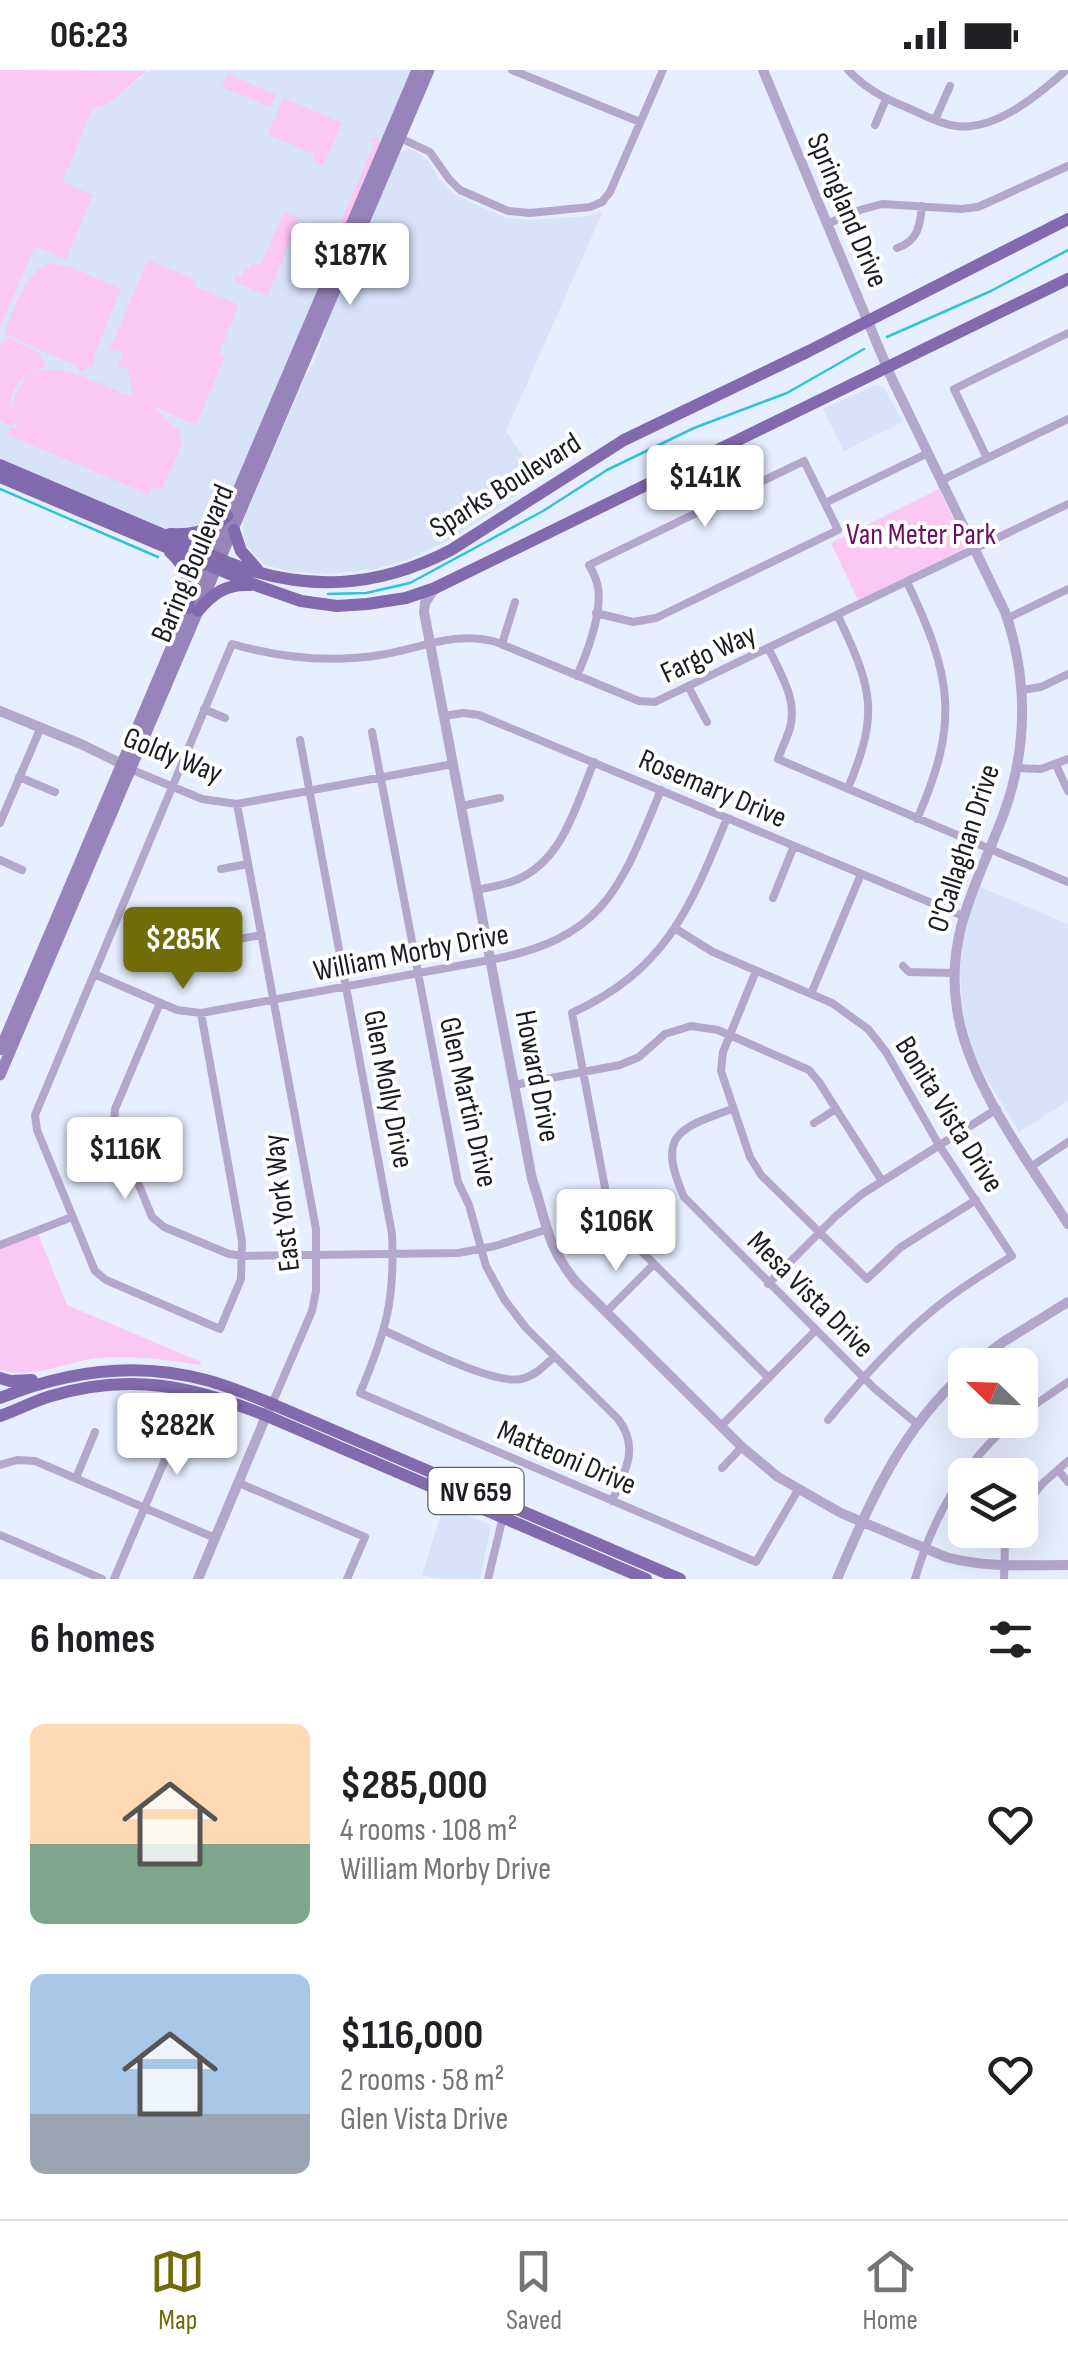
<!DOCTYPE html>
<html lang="en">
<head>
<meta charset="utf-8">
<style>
	:root { --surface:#fff; --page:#f6f6f6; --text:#202124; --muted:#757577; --line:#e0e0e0; --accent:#706c08 }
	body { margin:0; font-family:"Sofia Sans Condensed",sans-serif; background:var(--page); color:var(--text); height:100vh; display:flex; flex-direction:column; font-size:38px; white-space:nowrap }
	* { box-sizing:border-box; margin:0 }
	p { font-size:32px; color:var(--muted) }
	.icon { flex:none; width:55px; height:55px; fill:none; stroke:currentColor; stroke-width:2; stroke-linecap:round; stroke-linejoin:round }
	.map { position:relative; height:1509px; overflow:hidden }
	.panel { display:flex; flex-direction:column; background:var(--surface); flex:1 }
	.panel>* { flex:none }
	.needle { width:65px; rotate:293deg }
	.buttons { position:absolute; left:948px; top:1278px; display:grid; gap:20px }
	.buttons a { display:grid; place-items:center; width:90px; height:90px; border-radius:15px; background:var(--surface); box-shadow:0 10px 40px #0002; font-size:50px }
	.price { position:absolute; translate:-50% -85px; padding:0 22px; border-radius:10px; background:#fff; color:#222; font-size:32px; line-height:65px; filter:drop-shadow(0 2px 5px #0008) }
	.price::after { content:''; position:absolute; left:50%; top:60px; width:30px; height:22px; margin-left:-15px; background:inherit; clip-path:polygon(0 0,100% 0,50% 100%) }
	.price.active { background:var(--accent); color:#fff }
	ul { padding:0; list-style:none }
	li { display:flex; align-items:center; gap:30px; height:250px; padding:0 30px }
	li span { display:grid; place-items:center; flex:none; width:280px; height:200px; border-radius:15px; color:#555 }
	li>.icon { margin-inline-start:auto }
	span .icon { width:120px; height:120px; fill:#fffc; stroke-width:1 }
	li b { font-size:42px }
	h2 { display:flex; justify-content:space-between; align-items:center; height:120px; padding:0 30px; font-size:42px }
	.status { display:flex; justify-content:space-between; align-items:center; height:70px; padding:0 50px; background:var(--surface); direction:ltr }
	.status svg { height:28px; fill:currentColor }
	.tabs { display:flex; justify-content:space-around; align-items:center; height:140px; border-top:2px solid var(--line); background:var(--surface); font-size:28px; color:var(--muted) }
	.tabs a { display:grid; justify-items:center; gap:5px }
	.tabs .active { color:var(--accent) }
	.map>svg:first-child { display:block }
</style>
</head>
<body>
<div class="status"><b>06:23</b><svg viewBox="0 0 49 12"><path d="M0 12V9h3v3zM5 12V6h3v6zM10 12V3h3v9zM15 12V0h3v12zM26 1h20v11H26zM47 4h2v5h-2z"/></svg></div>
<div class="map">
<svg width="1068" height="1509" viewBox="0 0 1068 1509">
	<rect width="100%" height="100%" fill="#e7eeff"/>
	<path fill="#d8e2f9" d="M150 0H412L224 444 209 457 172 461 158 457 0 388V257L92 40 108 34Z
		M407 79 415 81 428 91 439 109 455 125 506 148 531 150 590 146 603 141 506 361 539 410 453 468 410 489 375 499 328 504 290 501 264 495 246 475 243 458 244 448 305 307 314 293 326 256 399 84Z
		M875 315 884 318 903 352 844 381 823 339Z
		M980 817 1068 854V1031L1019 1062 982 1001 973 980 962 939 960 898 962 877 972 836Z
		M444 1435 491 1455 480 1509H439L422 1505Z"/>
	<path fill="#fbc7f3" d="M0 0 147 1 108 34 92 40 62 112 93 125 66 189 35 176 0 257Z
		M228 4 276 25 270 37 222 17Z
		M283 28 342 53 323 96 313 92 316 85 268 65Z
		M372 67 378 69 380 75 335 179 331 175 374 74 370 70Z
		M284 142 300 149 267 226 234 211 236 205 241 207 245 199 249 200 252 193 260 196Z
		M148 190 196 210 194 216 235 233 238 238 219 283 225 286 196 355 153 336 173 356 179 360 182 374 162 420 152 417 148 424 8 365 11 357 18 359 15 351 11 356 0 351V276L6 267 37 281 47 296C26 303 5 318 12 342 22 266 92 313 133 327L128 298 118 297 123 284 110 279Z
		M49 193 70 197 121 219 93 288 94 295 79 302 77 296 4 264C15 239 22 206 49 193Z
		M939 419 965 474 964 479 858 530 831 473Z
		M38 1164 67 1235 201 1292 200 1295C166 1290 134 1285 99 1288 67 1291 31 1311 0 1299V1179Z"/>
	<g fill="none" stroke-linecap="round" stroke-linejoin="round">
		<path stroke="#2cc7d3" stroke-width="2.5" d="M887 267 991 221 1068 180
			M0 419 158 487
			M328 524 366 523 410 513 543 441 607 400 694 358 787 323 864 279"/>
		<path stroke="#b3a7cc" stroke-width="8" d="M512 0 640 52
			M848 0C865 18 883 28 906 37 922 44 939 54 956 56 995 61 1037 26 1064 2
			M935 50 950 16
			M875 55 886 29
			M400 68 430 82 449 109 460 120 508 141 530 143 590 137 602 132 610 122 663 0
			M827 154 860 140 882 134 961 139 978 137 1068 96
			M897 178C918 171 920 156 922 136
			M987 388 954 319 1068 263
			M942 410 1068 349
			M825 433 928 383
			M907 512C952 606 960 652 917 749
			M838 546C872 618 880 642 848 718
			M1008 548 1068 519
			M502 574 515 532
			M769 579C780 604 798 629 790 658 787 668 782 678 778 689L1068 812
			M577 606C587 583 602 543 598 518 597 510 593 502 589 495L804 391 838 460 656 548 633 552 596 543
			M689 618 707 652
			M1022 620 1041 617 1068 604
			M204 639 225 648
			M444 646 463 643 479 645 963 846
			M372 662 458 1112 469 1135 486 1196 504 1229 526 1258 618 1349C640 1377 625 1402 612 1431
			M300 670 392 1164C395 1232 386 1261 360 1323L756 1492 798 1420
			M1056 695 1068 721
			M1017 698 1041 699 1068 689
			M130 699 202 729 237 734 453 694
			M19 707 55 722
			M237 734 316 1159V1221L312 1241 272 1334
			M461 736 500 728
			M727 748C690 838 667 899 572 943L607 1128 613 1146 625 1165 769 1308
			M0 753 41 657
			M0 790 22 800
			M221 799 248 794
			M477 820C490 817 504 815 516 810 563 791 576 735 594 692
			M773 828 794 776
			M676 859 713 882 832 933 868 959 886 982 939 1075 1012 1186C990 1200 968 1213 947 1229 902 1263 864 1306 828 1350
			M192 870 198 875H204L262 865
			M903 896 909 902 954 903
			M756 901 723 982 721 1001 750 1087 761 1105 867 1209 901 1177 976 1130
			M94 904 177 940 201 943 490 890C605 868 620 819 661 720
			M811 924 861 804
			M160 933 115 1039 114 1054 152 1147 164 1157 229 1184 243 1186 458 1183 495 1176 545 1160
			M201 943 242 1171 241 1209 220 1259 106 1210 95 1201 37 1060 35 1045 232 574C281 588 330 593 380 585 420 579 455 560 496 572L639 631 655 632 1068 434
			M514 1015 620 995 639 987 665 964 691 956 718 960 809 1000 819 1012 882 1111
			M732 1039C677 1059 657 1065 684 1127L874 1318 917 1354
			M814 1053 836 1039
			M1032 1096 1068 1072
			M134 1104 156 1097
			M0 1175 72 1147
			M768 1214 836 1146 862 1124 997 1039
			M606 1242 654 1194
			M385 1261C415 1274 492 1315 521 1309 535 1306 544 1296 554 1287
			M1020 1345 1068 1312
			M721 1356 816 1260
			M0 1395 17 1390 35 1391 215 1468
			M722 1398 742 1377
			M1058 1400 1068 1412
			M76 1408 95 1362
			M239 1413 365 1467 347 1509
			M1020 1441 1043 1413 1068 1391
			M0 1465 102 1509
			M114 1509 176 1364
			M488 1509 506 1434
			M915 1509C933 1447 964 1392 1014 1350
			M1004 1509 1005 1473 1009 1460"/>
		<path stroke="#b3a7cc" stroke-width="10" d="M763 0 891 307 1005 542C1028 607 1028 677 1004 743 979 811 945 863 957 939 968 1013 1028 1091 1068 1154
			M435 518 425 533 424 542 532 1109C547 1152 545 1174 576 1212L742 1377 778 1407 841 1443 946 1487C986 1498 1027 1495 1068 1495
			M0 641 83 675 126 696
			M973 1295 1003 1272 1068 1232
			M198 1509 269 1339
			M837 1509C871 1430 900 1361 965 1302"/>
		<path stroke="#9684ba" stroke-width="11" d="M0 980 417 0
			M0 1005 429 0"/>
		<path stroke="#816aad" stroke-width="12" d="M0 395 227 492C305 523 378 518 451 480L624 370 809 281 1068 149
			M0 407 258 516 301 531 337 536 367 534 406 528 435 518 1068 209
			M234 460 241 481 257 499
			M170 464C193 465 209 462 227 446
			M170 482C188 498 192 515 188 538
			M198 541C213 523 226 514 250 515
			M0 1308 10 1311 32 1310
			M0 1328C66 1301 136 1291 206 1310 229 1316 250 1325 272 1334L680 1509
			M0 1346C17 1340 34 1331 51 1326 130 1302 193 1316 267 1346L646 1509"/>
	</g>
	<g text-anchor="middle" stroke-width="8" stroke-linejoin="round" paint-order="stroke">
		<rect fill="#fff" stroke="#5f6165" stroke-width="2.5" x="428.5" y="1398" width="95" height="46" rx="8"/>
		<g font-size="28" font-weight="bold" fill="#1b1d23">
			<text x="476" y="1431">NV 659</text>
		</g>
		<g font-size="30" fill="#1b1d23" stroke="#fff">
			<text transform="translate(848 140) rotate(67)" y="10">Springland Drive</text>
			<text transform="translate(505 415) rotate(-32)" y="10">Sparks Boulevard</text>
			<text transform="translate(192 493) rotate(-67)" y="10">Baring Boulevard</text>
			<text transform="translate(708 583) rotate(-25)" y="10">Fargo Way</text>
			<text transform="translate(173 685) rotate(22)" y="10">Goldy Way</text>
			<text transform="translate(713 718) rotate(23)" y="10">Rosemary Drive</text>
			<text transform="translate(963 778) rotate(-72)" y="10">O'Callaghan Drive</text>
			<text transform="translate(411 882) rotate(-11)" y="10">William Morby Drive</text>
			<text transform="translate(538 1006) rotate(79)" y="10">Howard Drive</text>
			<text transform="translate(389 1019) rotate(79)" y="10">Glen Molly Drive</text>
			<text transform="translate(469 1032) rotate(77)" y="10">Glen Martin Drive</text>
			<text transform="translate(950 1044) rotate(58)" y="10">Bonita Vista Drive</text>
			<text transform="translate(281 1133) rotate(-97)" y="10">East York Way</text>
			<text transform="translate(811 1224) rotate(45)" y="10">Mesa Vista Drive</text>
			<text transform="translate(567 1387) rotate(23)" y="10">Matteoni Drive</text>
		</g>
		<g font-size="30" fill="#691063" stroke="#fff">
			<text x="921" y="474">Van Meter Park</text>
		</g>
	</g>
</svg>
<div class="buttons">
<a><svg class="needle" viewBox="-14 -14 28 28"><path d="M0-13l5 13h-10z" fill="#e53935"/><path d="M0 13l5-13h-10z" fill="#757577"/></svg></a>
<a><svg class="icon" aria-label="layers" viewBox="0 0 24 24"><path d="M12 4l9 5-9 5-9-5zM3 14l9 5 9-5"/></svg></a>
</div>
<b class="price" style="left:350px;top:238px">$187K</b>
<b class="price" style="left:705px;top:460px">$141K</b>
<b class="price active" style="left:183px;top:922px">$285K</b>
<b class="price" style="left:125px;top:1132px">$116K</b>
<b class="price" style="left:616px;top:1204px">$106K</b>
<b class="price" style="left:177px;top:1408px">$282K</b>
</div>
<section class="panel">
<h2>6 homes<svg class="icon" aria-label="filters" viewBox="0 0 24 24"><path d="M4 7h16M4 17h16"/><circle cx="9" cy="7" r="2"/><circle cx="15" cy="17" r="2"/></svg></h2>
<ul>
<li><span style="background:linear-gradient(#ffd9b3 60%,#7fa58c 0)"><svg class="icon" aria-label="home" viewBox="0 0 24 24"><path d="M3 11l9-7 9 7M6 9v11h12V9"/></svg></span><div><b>$285,000</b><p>4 rooms · 108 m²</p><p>William Morby Drive</p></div><svg class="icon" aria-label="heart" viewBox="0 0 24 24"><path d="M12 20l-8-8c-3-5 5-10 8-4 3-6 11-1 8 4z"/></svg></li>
<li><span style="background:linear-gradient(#a9c7e8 70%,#9aa5b1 0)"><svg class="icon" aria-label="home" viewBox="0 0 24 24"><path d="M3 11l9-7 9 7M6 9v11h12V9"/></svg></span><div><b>$116,000</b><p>2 rooms · 58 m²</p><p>Glen Vista Drive</p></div><svg class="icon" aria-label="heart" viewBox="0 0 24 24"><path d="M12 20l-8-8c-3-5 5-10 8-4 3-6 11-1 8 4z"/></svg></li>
</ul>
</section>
<nav class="tabs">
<a class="active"><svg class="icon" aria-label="map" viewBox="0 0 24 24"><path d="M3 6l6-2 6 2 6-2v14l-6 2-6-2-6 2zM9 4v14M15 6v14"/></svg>Map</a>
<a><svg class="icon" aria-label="saved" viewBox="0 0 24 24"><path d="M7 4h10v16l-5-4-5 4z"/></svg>Saved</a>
<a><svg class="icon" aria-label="home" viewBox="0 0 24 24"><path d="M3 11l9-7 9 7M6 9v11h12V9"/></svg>Home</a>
</nav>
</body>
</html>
